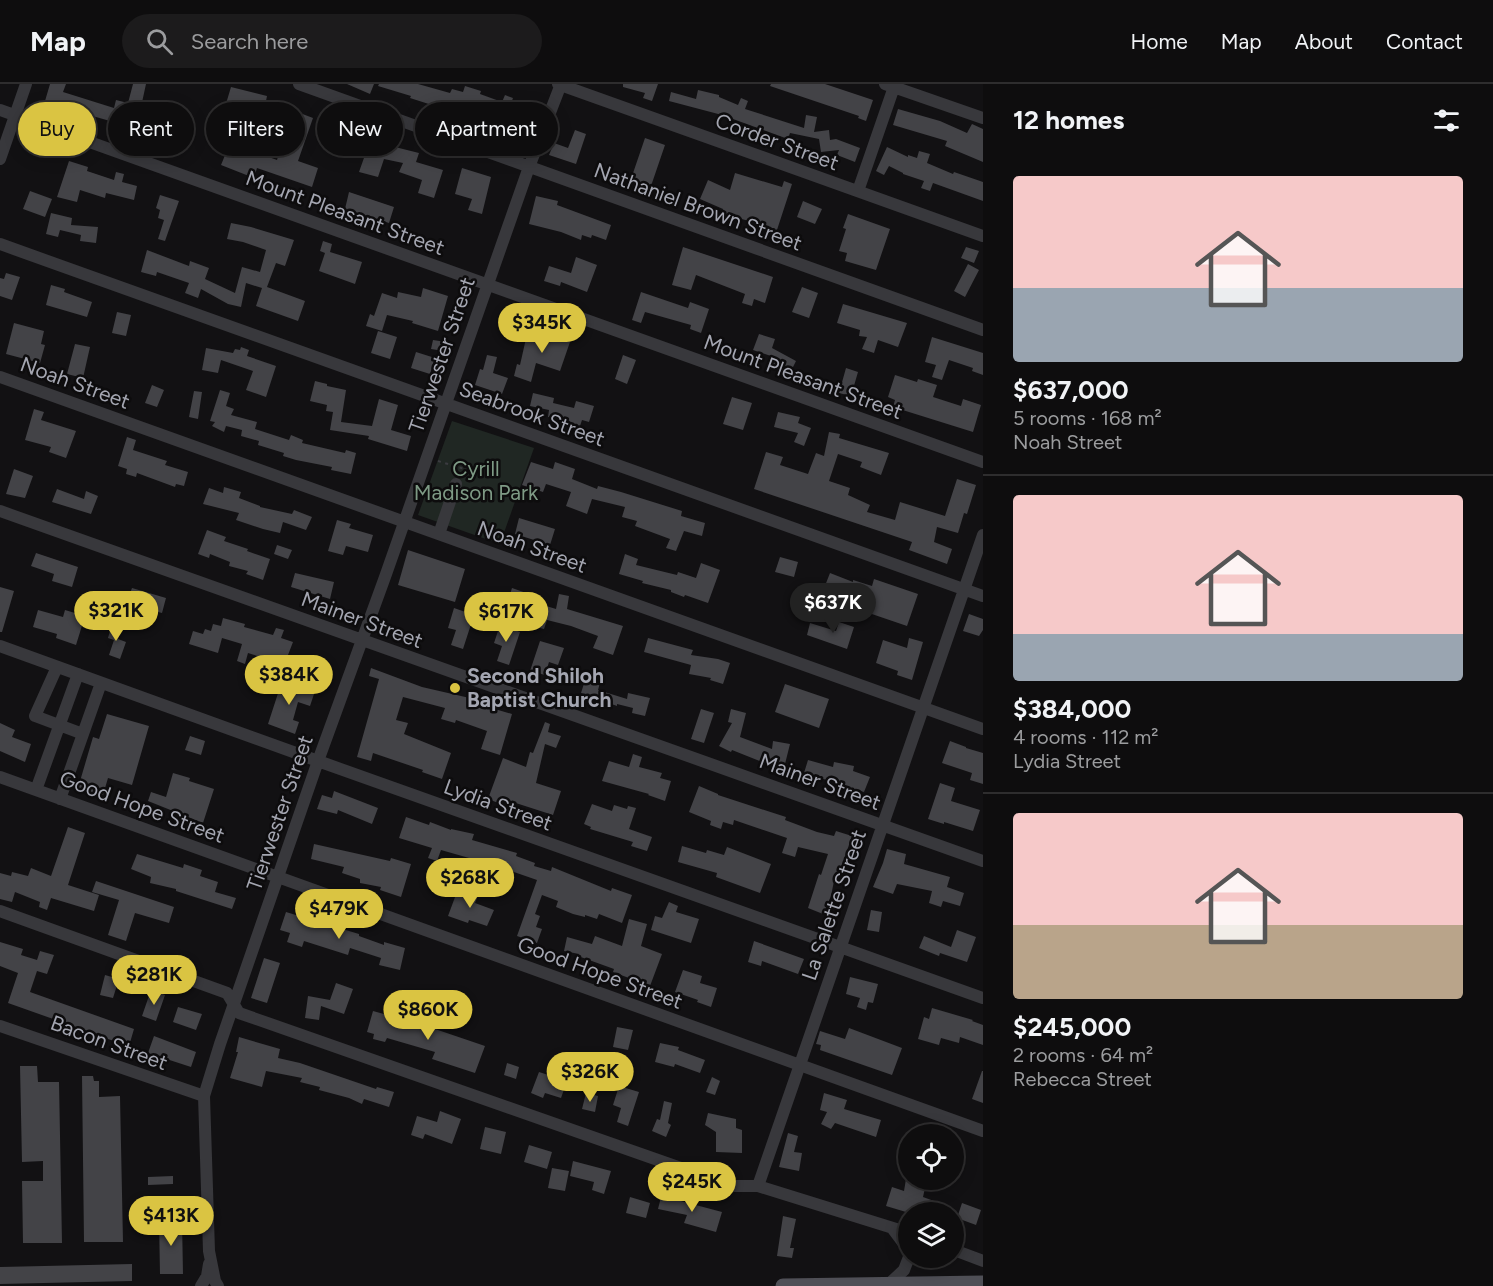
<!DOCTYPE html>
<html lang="en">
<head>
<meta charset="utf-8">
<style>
	:root { --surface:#0e0d0e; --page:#1c1b1c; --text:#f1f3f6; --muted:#9b9c9e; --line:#2e2d2e; --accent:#dac442 }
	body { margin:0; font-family:Figtree,sans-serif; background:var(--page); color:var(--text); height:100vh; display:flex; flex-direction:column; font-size:22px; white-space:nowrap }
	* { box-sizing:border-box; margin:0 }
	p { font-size:20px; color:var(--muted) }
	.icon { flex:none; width:33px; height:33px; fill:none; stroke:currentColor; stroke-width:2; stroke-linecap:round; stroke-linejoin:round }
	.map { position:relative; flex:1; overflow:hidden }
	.details { display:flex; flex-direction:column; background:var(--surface); width:510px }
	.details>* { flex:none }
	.hud { position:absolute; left:18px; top:18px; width:570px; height:54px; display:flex; gap:12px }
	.buttons { position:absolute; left:898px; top:1040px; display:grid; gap:12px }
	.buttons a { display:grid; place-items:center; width:66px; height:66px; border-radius:50%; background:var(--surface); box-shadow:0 3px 15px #0003,0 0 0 2px var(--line); font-size:30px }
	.price { position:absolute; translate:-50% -51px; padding:0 14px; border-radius:21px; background:var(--accent); color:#111; font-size:20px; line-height:39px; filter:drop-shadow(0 2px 3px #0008) }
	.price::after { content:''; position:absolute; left:50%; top:36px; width:18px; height:14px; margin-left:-9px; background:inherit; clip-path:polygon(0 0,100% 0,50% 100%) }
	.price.current { background:#222; color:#fff }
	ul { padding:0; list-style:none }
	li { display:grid; align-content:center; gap:12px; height:318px; padding:0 30px }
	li+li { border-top:2px solid var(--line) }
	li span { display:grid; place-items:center; height:186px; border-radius:6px; color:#555 }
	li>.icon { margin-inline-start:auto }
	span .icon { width:108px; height:108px; fill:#fffc; stroke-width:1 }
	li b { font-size:26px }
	h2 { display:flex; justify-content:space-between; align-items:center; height:72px; padding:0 30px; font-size:26px }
	.tag { padding:0 21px; border-radius:27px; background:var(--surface); box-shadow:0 3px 15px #0003,0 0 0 2px var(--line); font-size:21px; line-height:54px }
	.tag.current { background:var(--accent); color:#111 }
	header { display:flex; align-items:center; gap:36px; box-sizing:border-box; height:84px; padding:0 30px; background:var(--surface); border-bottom:2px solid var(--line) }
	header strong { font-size:28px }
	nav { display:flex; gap:33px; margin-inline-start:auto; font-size:21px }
	.search { width:420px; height:54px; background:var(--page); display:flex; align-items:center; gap:15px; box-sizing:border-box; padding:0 21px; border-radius:33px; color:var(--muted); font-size:22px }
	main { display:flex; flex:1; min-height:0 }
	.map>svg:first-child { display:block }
</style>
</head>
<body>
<header>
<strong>Map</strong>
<div class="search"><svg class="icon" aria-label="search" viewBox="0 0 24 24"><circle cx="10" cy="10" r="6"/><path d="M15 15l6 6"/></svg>Search here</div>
<nav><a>Home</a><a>Map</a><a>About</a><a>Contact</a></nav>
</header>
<main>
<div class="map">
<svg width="983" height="1202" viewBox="0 0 983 1202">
	<rect width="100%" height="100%" fill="#121113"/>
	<path fill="#202723" d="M452 337 534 364 500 460 418 431Z"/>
	<path fill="#434347" d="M50 0H66L63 8 114 24 116 16 128 19 133 0H146L141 23 160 30 158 37 181 42 177 61 151 55 150 57 129 49V47L109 41 110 37 82 29 79 41 70 38 72 30 61 27 63 22 45 17Z
		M347 0H374L370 10Z
		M379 0H418L450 9 452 5 463 8 465 2 481 7 480 10 502 18 505 11 513 14 510 22 519 25 511 49 445 27 442 34 432 31 435 22 410 14 411 12 378 2Z
		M623 0H658L652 17 643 14 645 9 623 3Z
		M771 0H825L873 16 866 37 858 34 859 32 770 2Z
		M231 3 267 12 264 27 240 23 239 28 225 23Z
		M698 6 719 11V13L738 21 741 14 748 17 745 25 804 44 806 31 817 33 814 48 829 46 830 56 836 55 860 64 855 78 837 71 839 66 821 68 819 55 790 49 788 55 722 31 669 17 671 8 696 15Z
		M898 25 940 37 967 49 972 40 983 45V78L945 62 947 57 893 41Z
		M292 26 313 34 298 77 318 84 312 103 257 84 254 94 221 81 230 59 277 76Z
		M341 41 377 53 375 58 419 69 416 78 443 86 434 114 418 109 422 96 399 88 403 79 384 75 378 93 359 88 365 71 356 67 357 64 336 57Z
		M575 46 586 50 576 80 549 71 554 59 568 64Z
		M645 54 665 61 651 102 631 95Z
		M887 63 908 73V71L917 74 919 67 930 70 927 79 953 90 954 88 983 98V117L933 99 930 107 921 104 924 97 903 90V89L889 82 884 91 876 87Z
		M69 77 88 83 87 87 114 96 116 88 124 90 122 98 137 102 134 116 106 109 105 114 80 106 77 118 57 113Z
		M462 84 491 93 482 130 468 126 472 115 455 110Z
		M735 89 782 103 784 97 792 100 776 149 768 146 769 142 722 130 723 125 700 115 708 96 730 106Z
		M30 107 52 115 45 133 23 125Z
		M349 108 394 123 389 139 345 125Z
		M160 111 179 117 165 157 158 155 164 136 158 134 160 126 156 124Z
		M536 112 558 117 557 121 611 141 606 156 592 151 591 154 582 151 581 156 561 148 529 140Z
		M803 117 822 125 815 140 797 133Z
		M51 129 72 134 71 141 98 143 96 159 80 157 81 151 60 146 58 153 46 150Z
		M848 130 890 145 876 186 845 177 847 169 839 167 846 145 843 144Z
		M231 139 251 143 294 156 285 182 276 179 267 203 305 217 298 237 256 222 262 204 246 199 241 223 228 220 201 205 198 214 185 209 189 199 157 188 156 192 141 188 147 166 189 182 190 177 209 184 205 195 235 209 242 183 260 188 266 166 243 158 227 155Z
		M323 157 332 160 330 168 362 178 355 200 319 187 325 169 320 167Z
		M683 163 773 193 765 219 754 215 752 222 742 219 745 210 696 191 691 206 672 201Z
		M966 163 979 167 974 179 961 174Z
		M576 173 597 181 587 208 561 198 560 202 544 197 549 182 571 189Z
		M968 180 979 186 965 213 954 207Z
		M6 189 20 193 12 216 0 212V194L4 195Z
		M51 201 65 205 64 208 92 218 87 233 46 221Z
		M802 203 818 209 809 234 792 228Z
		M423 204 448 212 438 247 412 239 413 237 387 231 382 247 366 242 370 230 374 232 382 209 397 214 398 208 421 213Z
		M641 208 688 224 690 218 709 225 701 249 690 245 691 241 645 228 641 239 632 236Z
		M843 220 907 239 898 263 878 256 874 269 862 265 867 253 859 252 860 246 837 239Z
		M117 228 131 231 126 252 112 249Z
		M14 239 44 247 41 260 45 261 40 279 6 270Z
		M378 247 397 253 390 275 371 269Z
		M549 247 571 255 560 287 536 279 531 298 514 292 517 280 520 281 527 250 547 255Z
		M759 250 775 255 772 264 796 277 789 291 769 281 774 273 753 266Z
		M932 253 983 269V291L972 287 973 284 949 276 942 296 932 293 936 281 925 278Z
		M433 256 446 258 444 267 431 265Z
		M75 260 90 263 83 294 67 290Z
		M241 263 249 266 247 272 276 282 266 313 246 306 253 287 221 276 218 289 202 286 206 264 233 269 235 265 240 266Z
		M416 268 435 274 430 290 411 284Z
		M487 271 497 273 493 289 508 294 502 310 475 301 480 285 483 286Z
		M623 271 636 276 627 300 615 295Z
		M846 284 858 288 851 312 839 309Z
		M895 291 917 298 918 295 937 301 933 313 961 322 963 315 981 321 973 348 893 323 895 316 888 313Z
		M315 297 327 300V302L346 306 341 338 372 342 379 315 398 321 391 346 411 352 407 367 368 355 369 352 330 346 333 328 326 327 327 321 310 317Z
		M152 301 164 306 157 323 145 319Z
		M220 306 230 309 226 322 234 325 231 331 257 338 255 345 289 356 291 351 303 356 302 359 345 369 346 366 356 369 351 390 331 386 332 383 296 376 283 372 284 369 258 361 259 357 241 352 242 346 226 342 224 348 212 342 215 338 210 337Z
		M194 307 202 308 198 335 189 333Z
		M533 309 554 314 553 319 574 324 576 317 594 322 589 338 582 336 580 342 569 339 570 337 548 333 549 326 530 322Z
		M732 313 752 319 743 346 723 340Z
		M34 325 44 328 41 336 76 347 66 374 49 368 51 363 25 356Z
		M778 328 800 333 798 339 811 344 804 362 794 358 798 349 774 343Z
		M829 348 840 350 839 354 889 369 881 391 860 383 862 378 838 370 829 397 850 404 848 411 870 421 867 428 895 436 900 418 945 432 957 395 976 401 967 430 964 429 958 449 937 443 934 458 952 465 947 480 909 466 912 458 754 405 766 368 783 373 780 381 808 390 816 369 824 372Z
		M127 353 136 356 133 366 167 377 165 381 188 388 184 402 176 400 175 403 137 389 136 393 126 390 127 385 118 382Z
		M531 378 553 385 555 378 575 385 572 395 597 405 598 402 621 408 682 427 681 432 705 439 702 452 684 447 676 467 666 464 670 455 635 442 637 437 622 433 625 423 592 415 587 430 566 422 571 408 546 400 543 408 522 401Z
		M14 385 33 392 25 414 6 410Z
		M224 403 241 408 239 414 260 422V423L292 430 294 426 312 433 306 446 283 438 280 449 263 445 236 436 239 429 203 420 209 404 223 409Z
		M57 405 84 415 86 407 98 412 91 430 52 418Z
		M519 434 555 445 550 461 515 450Z
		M337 436 351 440 349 444 373 451 368 468 346 462 343 471 328 467Z
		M207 446 226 453 224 457 248 465 247 467 270 475 263 496 246 490 248 487 229 482 230 478 210 470 209 474 198 470Z
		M277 461 292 466 288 475 274 470Z
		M408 466 465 485 455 518 398 501Z
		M36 469 78 483 72 503 52 497 54 490 31 482Z
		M625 470 638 475 636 481 677 491 678 488 696 494 701 479 720 486 708 519 685 511 684 513 671 508V506L642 499 643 497 619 490Z
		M780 473 798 478 794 493 775 488Z
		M295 489 334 498 330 515 291 503Z
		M830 489 853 498V496L872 502 874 495 918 510 907 542 863 527 866 518 837 509 834 517 821 512Z
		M0 503 14 507 2 548H0Z
		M132 504 166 514 162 529 126 520Z
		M512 504 532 511 530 517 556 525 559 510 569 512 567 525 623 542 613 571 593 564 598 552 571 542 547 536 544 545 532 542 536 529 507 520Z
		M454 524 474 531 463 565 451 561 456 546 448 544Z
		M38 526 63 533 65 526 85 532 76 561 56 554 57 550 33 543Z
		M969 530 983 535V546L979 552 963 547Z
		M223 534 245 540 244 543 273 551 276 544 284 546 281 554 293 558 283 584 263 577 264 574 248 569 245 580 237 577 242 560 222 554 218 569 189 560 193 547 203 550 205 545 211 547 213 540 221 542Z
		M839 538 854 543 847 565 807 551 810 539 836 547Z
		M112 540 122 543 118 555 126 558 120 575 109 571 114 556 108 554Z
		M500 541 520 548 509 581 497 577 502 562 494 559Z
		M648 554 693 566 691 571 718 575 730 579 723 600 710 596 711 594 689 590 691 581 644 568Z
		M909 554 923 558 912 596 897 591 898 587 876 579 883 556 907 564Z
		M540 557 564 564 558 581 549 578 545 591 530 587Z
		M371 584 422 603 474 615 489 621 488 623 512 630 500 671 481 665 487 647 456 636 455 639 441 635 445 624 403 613 396 636 408 639 404 650 451 669 442 695 422 688 423 686 373 669 371 677 357 673 379 595 369 592Z
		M587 590 601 595 598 606 627 615 628 609 650 614 645 632 632 629 633 624 617 620V622L581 609Z
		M282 597 315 607 310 622 298 618 293 636 299 638 295 650 268 640Z
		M785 600 829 615 819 644 775 628Z
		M701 625 714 629 704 659 691 655Z
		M731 625 746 629 740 653 772 665 773 657 790 660 784 684 770 681 732 666 731 668 719 662 732 639 728 638Z
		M107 630 149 642 132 701 108 694 103 711 78 704 93 653 99 655Z
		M545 638 550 640 548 648 561 652 556 664 545 660 536 699 561 707 553 731 503 715 501 720 488 715 503 674 526 683 530 668 533 669Z
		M0 639 15 646 12 653 31 660 25 678 0 667Z
		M190 652 205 657 201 671 185 666Z
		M950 657 966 663V664L983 669V700L970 696 972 689 942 679Z
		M633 670 642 673 639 683 662 689 660 694 671 697 665 717 648 711 649 710 602 697 609 677 629 683Z
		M808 676 833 683 834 678 854 682 853 687 870 693 864 708 830 699V697L804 689Z
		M173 689 190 694 189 697 214 705 203 739 148 717 151 708 166 713Z
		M940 699 955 704 951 717 980 726 973 747 944 738V740L928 735Z
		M699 702 718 710V711L786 733 785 736 817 748 834 752 836 747 852 752 838 793 835 792 831 812 823 830 808 824 819 790 821 791 828 770 798 763 795 773 782 769 787 754 734 736 733 741 723 738 721 745 710 741 711 737 689 728Z
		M334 707 378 724 372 740 338 726 337 730 317 725 322 711 332 714Z
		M592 720 612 727 614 721 627 725 628 722 636 724 629 745 652 753 647 767 631 762 633 758 590 745 591 743 584 740Z
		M406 733 429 741 430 738 451 746V745L474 750 472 756 517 769 516 772 535 779 534 782 551 787 552 783 611 807 612 804 632 811 622 839 599 830 597 835 585 831V833L573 830 556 823 558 817 542 811 535 830 540 832 536 843 542 845 537 859 517 852 537 796 511 787 507 797 487 790 489 784 468 777 469 774 441 766 437 777 428 774 432 764 399 754Z
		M68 743 85 749 68 801 99 811 94 827 51 814 47 826 39 823 40 818 15 808 12 818 0 815V789L11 792 12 788 28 792 31 784 51 792Z
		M314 760 390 777 391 774 411 780 401 813 380 806 381 803 360 799V795L342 789 344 783 311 775Z
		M682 762 706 769 707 766 724 771 727 763 771 780 760 809 716 793 717 789 678 778Z
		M887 765 906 770 904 780 950 793 947 803 964 809 960 822 943 817 941 823 929 819 932 807 897 800 893 810 873 803 883 779Z
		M137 770 183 784 184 780 202 786 200 792 218 798 215 808 236 814 232 825 176 807V805L150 799 151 793 131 785Z
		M96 797 174 823 169 839 135 829 126 857 108 851 119 816 92 808Z
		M458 805 478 812 475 819 494 826 487 842 469 836 468 839 448 832Z
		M669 818 678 822 676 828 699 835 691 859 651 846 655 832 662 834Z
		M871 826 882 828 879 848 867 846Z
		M286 828 359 850V852L384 861V858L405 864 400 886 379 881 381 874 350 864 348 871 304 857 302 863 287 858 290 849 280 846Z
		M629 835 647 840 641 862 662 870 650 902 613 888 614 885 578 872 579 870 564 867 567 853 592 860 595 852 622 862Z
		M957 846 976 853 967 878 940 869 939 872 919 864 924 852 951 863Z
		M754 857 804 875 798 890 762 877 761 882 748 878Z
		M0 858 23 865 21 871 37 876 40 867 54 871 47 890 37 887 30 908 134 945 129 962 102 953V951L87 947 8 919 18 889 0 882Z
		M264 874 280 879 267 919 251 914Z
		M683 886 702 892 700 899 717 904 711 923 697 918 698 916 675 908Z
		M105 891 119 895 113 914 100 911Z
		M850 893 878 900 873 919 868 918 866 926 857 923 860 914 846 910Z
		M336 899 353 905 344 930 321 922 319 936 305 934 308 912 330 916Z
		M151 906 165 911 156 937 142 932Z
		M178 923 202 930 196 946 173 938Z
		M932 924 973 936 972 937 983 941V961L960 953 959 959 941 954 939 961 918 955 924 933 929 935Z
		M373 927 420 940V939L435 943V945L485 962 475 989 432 975 435 968 387 954 385 958 373 955 374 950 367 948Z
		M617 943 633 946 628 966 613 963Z
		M849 944 902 964 892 991 820 966 821 961 816 960 820 947 845 955Z
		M154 952 196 968 191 983 148 969Z
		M239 953 280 965 278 974 300 979 376 1005 377 1003 394 1008 389 1023 364 1015 362 1020 349 1014 319 1006 320 1003 300 998 302 994 266 987 262 1003 230 994 238 968H236Z
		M660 959 679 963 678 966 705 976 700 989 675 980 674 983 655 978Z
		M507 979 519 983 516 995 504 991Z
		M20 982H37L38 998H59L62 1159H23L22 1097H43V1077L22 1078Z
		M982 987H983V1019L972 1015Z
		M539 988 567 997 561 1014 545 1009 543 1014 531 1009Z
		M82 992H93L94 997H99V1013L120 1012 123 1158H84Z
		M712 993 720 997 715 1011 706 1008Z
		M619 1002 639 1008 628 1042 617 1038 621 1024 613 1021Z
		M586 1009 598 1012 595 1028 582 1025Z
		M824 1009 847 1016 844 1025 881 1036 876 1053 835 1039 831 1045 821 1040 827 1028 820 1026Z
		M664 1017 672 1019 668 1039 671 1041 666 1053 652 1047 657 1035 660 1036Z
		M440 1027 461 1035 452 1060 425 1050 423 1055 411 1051 417 1032 437 1038Z
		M708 1029 736 1035V1044L742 1046V1069L716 1068V1048L705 1041Z
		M485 1043 506 1048 501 1070 480 1065Z
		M788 1049 798 1052 794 1068 802 1069 799 1087 779 1083Z
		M529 1061 552 1068 547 1085 524 1078Z
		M573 1077 611 1087 604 1110 592 1106 594 1098 570 1092Z
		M552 1084 569 1087 565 1107 548 1104Z
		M173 1092V1100L148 1101V1093Z
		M906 1095H927L923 1113 934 1117 930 1128H906L886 1122 892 1103 904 1107Z
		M662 1109 678 1112 677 1116 722 1128 716 1148 684 1139 687 1131 658 1125Z
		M630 1113 650 1119 646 1134 626 1129Z
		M962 1119 981 1126 976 1141 957 1134Z
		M783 1132 796 1135 790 1164H794L792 1174 777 1172Z
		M159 1136H182L183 1190H160Z
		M132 1180V1197L0 1200V1183Z"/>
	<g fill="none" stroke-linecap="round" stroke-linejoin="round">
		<path stroke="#3b3b40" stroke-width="2" stroke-dasharray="3 4.5" stroke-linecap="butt" d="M438 377 481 390"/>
		<path stroke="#38383c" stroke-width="12" d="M299 0 983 246
			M558 0 983 152
			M885 0 983 34
			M0 26 983 378
			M0 75 26 0
			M858 107 895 0
			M0 160 983 512
			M0 293 983 645
			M0 427 983 777
			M439 450 456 400
			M0 562 318 677 983 914
			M57 583 35 632 83 650
			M0 693 983 1047
			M36 706 78 590
			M60 715 101 599
			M0 827 227 909 239 929 732 1102H758L909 1149
			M0 942 204 1012
			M758 1102 983 451
			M892 1144 907 1164 909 1171
			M954 1166 983 1177
			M889 1200 904 1186 909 1173
			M201 1202 207 1192 209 1180
			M218 1202 215 1197 209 1167 204 1012 220 960 318 677 385 493 529 83 561 0"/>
		<path stroke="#4f4f56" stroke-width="15" d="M783 1202 983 1199"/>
	</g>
	<circle fill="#dac442" stroke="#0d0c0d" stroke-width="2" cx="455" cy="604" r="6"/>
	<g text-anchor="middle" stroke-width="5" stroke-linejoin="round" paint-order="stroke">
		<g font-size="21" fill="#a4a6b1" stroke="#0d0c0d">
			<text transform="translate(777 58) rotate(20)" y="7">Corder Street</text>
			<text transform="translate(698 123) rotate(20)" y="7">Nathaniel Brown Street</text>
			<text transform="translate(345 129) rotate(20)" y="7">Mount Pleasant Street</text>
			<text transform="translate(442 271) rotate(-71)" y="7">Tierwester Street</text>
			<text transform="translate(803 293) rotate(20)" y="7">Mount Pleasant Street</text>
			<text transform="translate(75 299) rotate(20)" y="7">Noah Street</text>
			<text transform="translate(532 330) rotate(20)" y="7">Seabrook Street</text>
			<text transform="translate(532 463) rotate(20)" y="7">Noah Street</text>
			<text transform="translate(362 536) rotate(20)" y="7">Mainer Street</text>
			<text transform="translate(820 698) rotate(20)" y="7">Mainer Street</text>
			<text transform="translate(498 721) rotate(20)" y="7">Lydia Street</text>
			<text transform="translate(142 723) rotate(20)" y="7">Good Hope Street</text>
			<text transform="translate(280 729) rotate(-71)" y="7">Tierwester Street</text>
			<text transform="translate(834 821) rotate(-71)" y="7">La Salette Street</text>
			<text transform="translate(600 889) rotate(20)" y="7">Good Hope Street</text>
			<text transform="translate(109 959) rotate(20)" y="7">Bacon Street</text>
		</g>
		<g font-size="21" fill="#7e9a85" stroke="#0d0c0d">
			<text x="476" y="392">Cyrill<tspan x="476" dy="24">Madison Park</tspan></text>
		</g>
		<g font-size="21" font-weight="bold" fill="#a4a6b1" stroke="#0d0c0d" text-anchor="start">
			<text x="467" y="599">Second Shiloh<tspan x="467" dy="24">Baptist Church</tspan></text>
		</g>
	</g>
</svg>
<div class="buttons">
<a><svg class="icon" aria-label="locate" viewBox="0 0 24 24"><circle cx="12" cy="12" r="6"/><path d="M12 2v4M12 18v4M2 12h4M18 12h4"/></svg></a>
<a><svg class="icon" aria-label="layers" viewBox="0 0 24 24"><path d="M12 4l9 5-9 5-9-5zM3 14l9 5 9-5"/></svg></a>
</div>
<b class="price" style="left:542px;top:270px">$345K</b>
<b class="price current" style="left:833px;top:550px">$637K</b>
<b class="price" style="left:116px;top:558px">$321K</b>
<b class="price" style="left:506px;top:559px">$617K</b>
<b class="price" style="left:289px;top:622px">$384K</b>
<b class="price" style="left:470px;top:825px">$268K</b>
<b class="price" style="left:339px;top:856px">$479K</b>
<b class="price" style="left:154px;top:922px">$281K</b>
<b class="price" style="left:428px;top:957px">$860K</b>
<b class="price" style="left:590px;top:1019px">$326K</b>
<b class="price" style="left:692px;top:1129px">$245K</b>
<b class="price" style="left:171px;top:1163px">$413K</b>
<div class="hud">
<a class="tag current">Buy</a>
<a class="tag">Rent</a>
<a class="tag">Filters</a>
<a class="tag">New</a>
<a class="tag">Apartment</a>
</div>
</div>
<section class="details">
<h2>12 homes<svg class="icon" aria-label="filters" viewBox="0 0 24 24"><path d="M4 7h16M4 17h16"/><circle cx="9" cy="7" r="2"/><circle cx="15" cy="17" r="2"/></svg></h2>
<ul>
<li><span style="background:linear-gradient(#f6c9c9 60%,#9aa5b1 0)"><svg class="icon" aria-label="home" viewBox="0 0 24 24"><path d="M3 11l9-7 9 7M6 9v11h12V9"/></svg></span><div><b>$637,000</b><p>5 rooms · 168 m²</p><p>Noah Street</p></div></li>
<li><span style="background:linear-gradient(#f6c9c9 75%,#9aa5b1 0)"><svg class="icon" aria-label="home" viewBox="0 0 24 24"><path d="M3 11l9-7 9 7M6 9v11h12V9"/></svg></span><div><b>$384,000</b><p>4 rooms · 112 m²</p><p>Lydia Street</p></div></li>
<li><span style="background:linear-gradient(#f6c9c9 60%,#b9a48a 0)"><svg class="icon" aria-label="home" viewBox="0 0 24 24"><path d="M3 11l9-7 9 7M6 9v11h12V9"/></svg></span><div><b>$245,000</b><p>2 rooms · 64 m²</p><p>Rebecca Street</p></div></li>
</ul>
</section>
</main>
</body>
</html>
